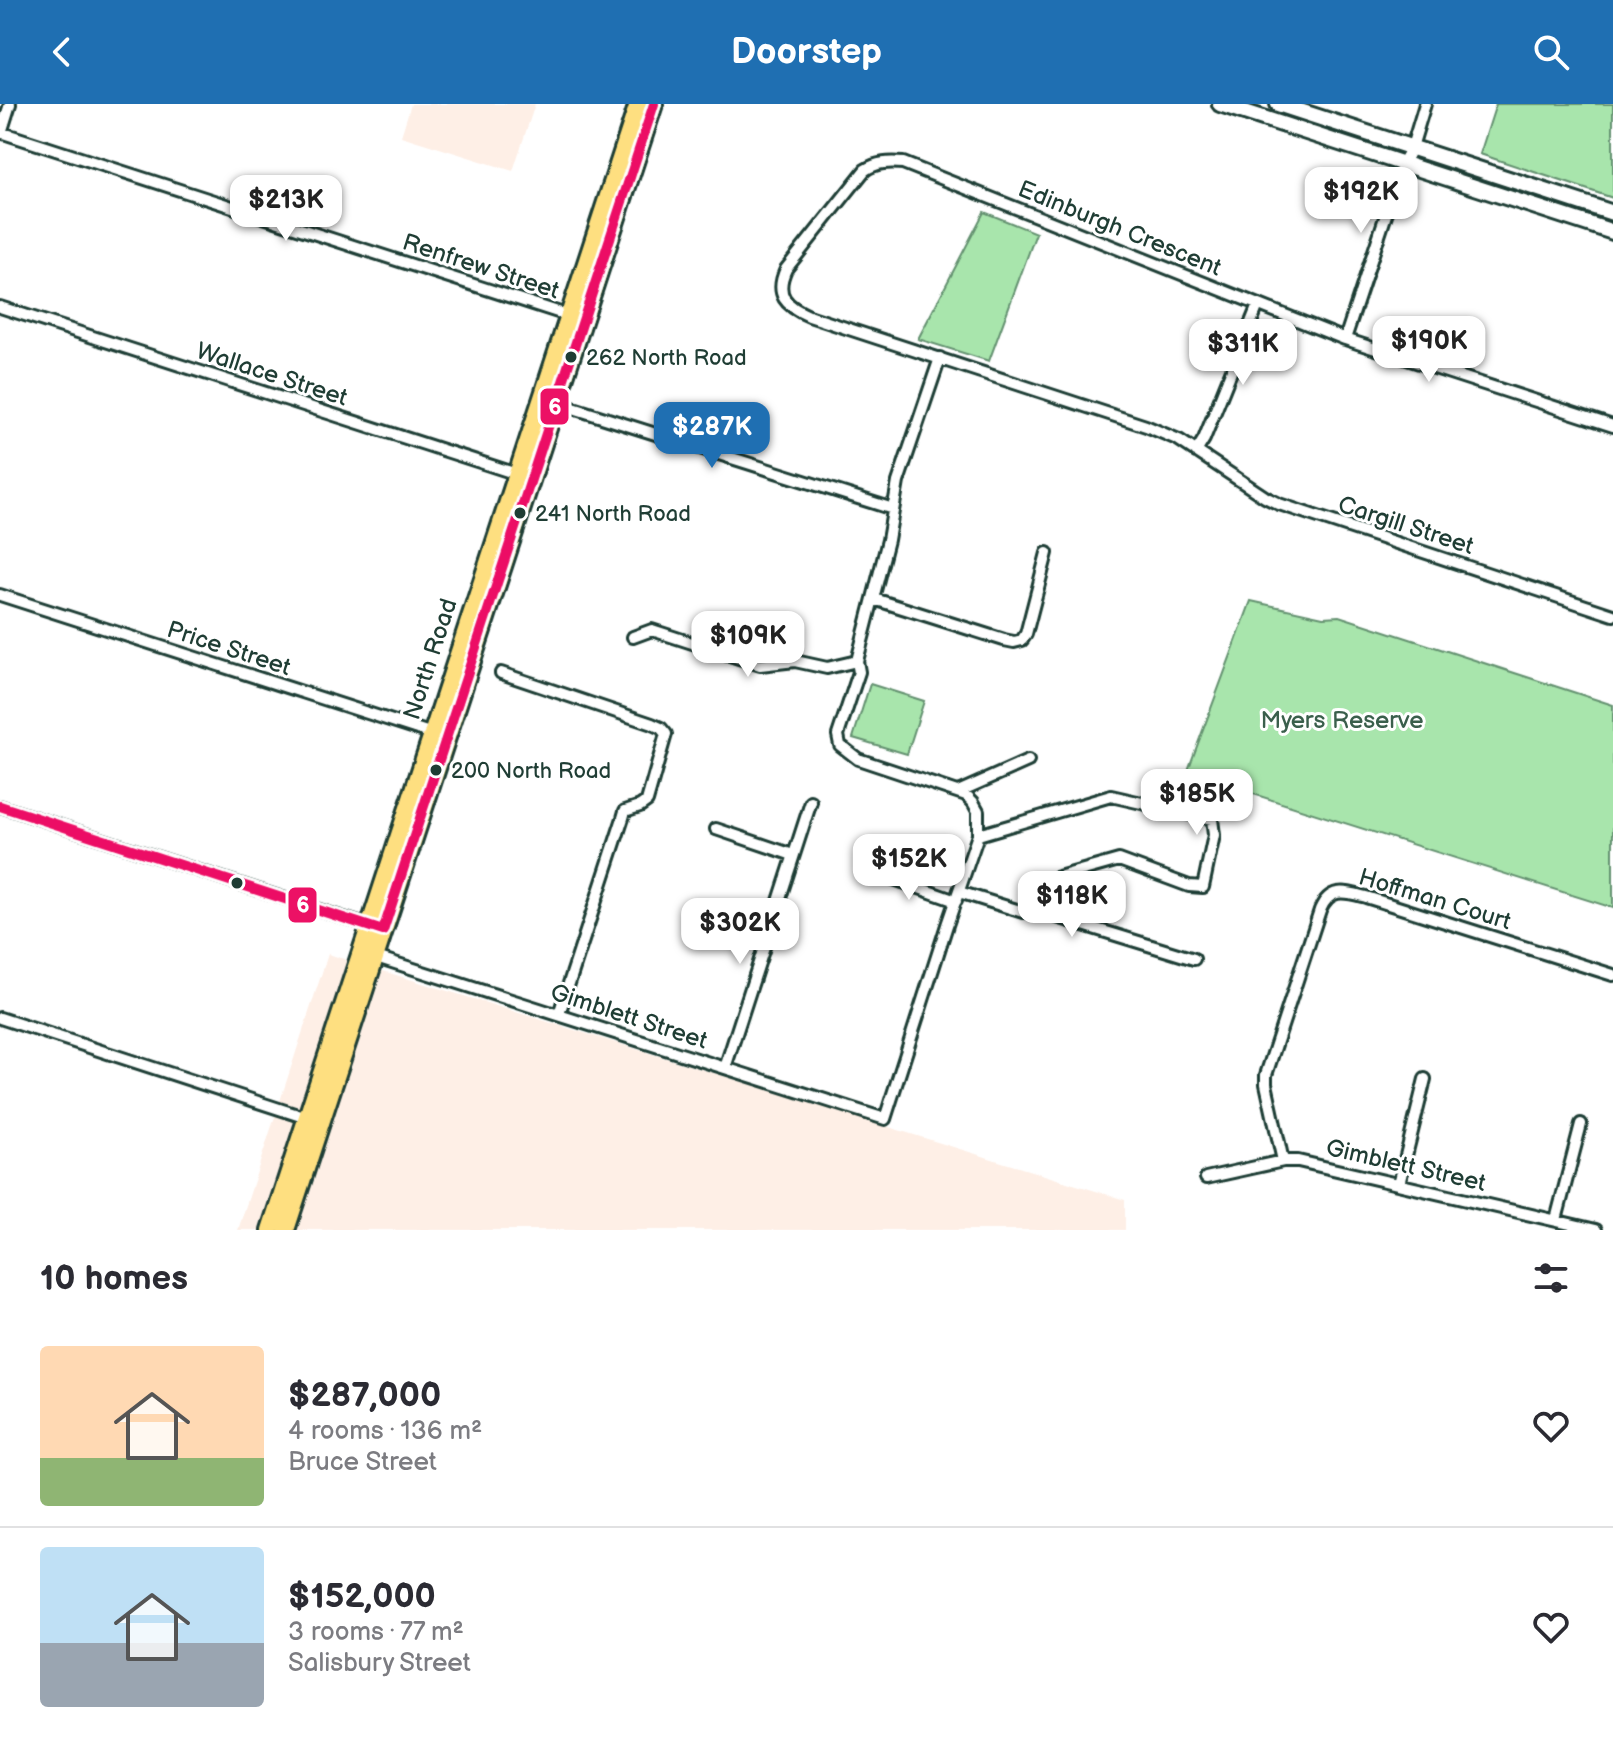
<!DOCTYPE html>
<html lang="en">
<head>
<meta charset="utf-8">
<style>
	:root { --surface:#fff; --page:#f2f2f3; --text:#2b2b33; --muted:#7c7c81; --line:#e1e1e2; --accent:#1f6fb2 }
	body { margin:0; font-family:"Balsamiq Sans",sans-serif; background:var(--page); color:var(--text); height:100vh; display:flex; flex-direction:column; font-size:30px; white-space:nowrap }
	* { box-sizing:border-box; margin:0 }
	p { font-size:26px; color:var(--muted) }
	.icon { flex:none; width:44px; height:44px; fill:none; stroke:currentColor; stroke-width:2; stroke-linecap:round; stroke-linejoin:round }
	.map { position:relative; height:1126px; overflow:hidden }
	.sheet { display:flex; flex-direction:column; background:var(--surface); flex:1 }
	.sheet>* { flex:none }
	.price { position:absolute; translate:-50% -68px; padding:0 18px; border-radius:16px; background:#fff; color:#222; font-size:26px; line-height:52px; filter:drop-shadow(0 2px 4px #0008) }
	.price::after { content:''; position:absolute; left:50%; top:48px; width:24px; height:18px; margin-left:-12px; background:inherit; clip-path:polygon(0 0,100% 0,50% 100%) }
	.price.active { background:var(--accent); color:#fff }
	ul { padding:0; list-style:none }
	li { display:flex; align-items:center; gap:24px; height:200px; padding:0 40px }
	li+li { border-top:2px solid var(--line) }
	li span { display:grid; place-items:center; flex:none; width:224px; height:160px; border-radius:8px; color:#555 }
	li>.icon { margin-inline-start:auto }
	span .icon { width:96px; height:96px; fill:#fffc; stroke-width:1 }
	li b { font-size:34px }
	h2 { display:flex; justify-content:space-between; align-items:center; height:96px; padding:0 40px; font-size:34px }
	header { display:flex; justify-content:space-between; align-items:center; height:104px; padding:0 40px; background:var(--accent); color:#fff; font-size:36px; font-weight:700 }
	.map>svg:first-child { display:block }
</style>
</head>
<body>
<header><svg class="icon" aria-label="back" viewBox="0 0 24 24"><path d="M15 5l-7 7 7 7"/></svg>Doorstep<svg class="icon" aria-label="search" viewBox="0 0 24 24"><circle cx="10" cy="10" r="6"/><path d="M15 15l6 6"/></svg></header>
<div class="map">
<svg width="1613" height="1126" viewBox="0 0 1613 1126">
	<rect width="100%" height="100%" fill="#fff"/>
	<filter id="ink" filterUnits="userSpaceOnUse"><feTurbulence type="fractalNoise" baseFrequency=".0125" numOctaves="2"/><feDisplacementMap in="SourceGraphic" scale="16" xChannelSelector="R" yChannelSelector="G"/><feConvolveMatrix kernelMatrix="1 2 1 2 8 2 1 2 1" color-interpolation-filters="sRGB"/></filter>
	<g filter="url(#ink)">
		<path fill="#feefe6" d="M411 0H535L513 67 401 32Z
			M328 850 1125 1096V1126H238Z"/>
		<path fill="#a8e5ac" stroke="#649170" stroke-width="2" d="M1496 0H1613V94L1480 50Z
			M984 108 1036 129 989 257 918 235Z
			M1251 497 1323 513 1339 512 1613 601V804L1187 669Z
			M870 580 924 597 907 650 853 634Z"/>
		<g fill="none" stroke-linecap="round" stroke-linejoin="round">
			<defs>
				<path id="street" d="M0 28 573 213
					M1 29 10 0
					M0 203 520 371
					M1345 235 1403 59 1412 43 1425 0
					M551 297 893 405
					M1613 322 1345 235 903 59C889 58 877 58 865 66L786 165C774 191 786 202 809 212L1146 322 1179 336 1265 393 1279 400 1613 511
					M1196 348 1204 335 1258 201
					M0 491 436 631
					M874 495 1004 536 1014 538 1022 536 1026 530 1047 449
					M633 533 652 526 760 561 795 557 827 564 857 557
					M501 569 652 620 661 624 666 630 647 697 640 702 625 707 623 714 559 910
					M958 688 1028 657
					M0 702 375 824
					M716 725 793 751
					M978 731 1111 692 1212 715 1214 731 1203 783 1189 782 1119 756 1055 774 1041 805
					M874 768 956 797
					M959 788 1023 808 1041 805 1054 812 1194 855
					M373 852 885 1015 947 821 978 731V707L973 698 966 691 858 655 840 641 838 631 859 568 857 557 888 436 898 378 940 254
					M0 914 310 1015
					M725 964 811 698
					M1283 1057 1266 980V971L1320 806C1330 782 1346 788 1366 793L1613 871
					M1206 1074 1283 1057H1298L1596 1126
					M1399 1080 1425 975
					M1556 1116 1581 1020"/>
				<path id="secondary" d="M1220 0 1613 128
					M1278 0 1613 109"/>
				<path id="primary" d="M270 1126 638 0
					M286 1126 654 0"/>
			</defs>
			<use href="#street" stroke="#1f3d34" stroke-width="16"/>
			<use href="#secondary" stroke="#1f3d34" stroke-width="20"/>
			<use href="#primary" stroke="#1f3d34" stroke-width="22"/>
			<use href="#street" stroke="#fff" stroke-width="10"/>
			<use href="#secondary" stroke="#fff" stroke-width="14"/>
			<use href="#primary" stroke="#fedf80" stroke-width="16"/>
			<defs>
				<path id="bus-1" d="M0 702 383 827 654 0"/>
			</defs>
			<use href="#bus-1" stroke="#fff" stroke-width="16"/>
			<use href="#bus-1" stroke="#ec1165" stroke-width="10"/>
		</g>
	</g>
	<g fill="#1f3d34" stroke="#fff" stroke-width="3">
		<circle cx="571" cy="253" r="7"/>
		<circle cx="520" cy="409" r="7"/>
		<circle cx="436" cy="666" r="7"/>
		<circle cx="237" cy="779" r="7"/>
	</g>
	<g text-anchor="middle" stroke-width="6" stroke-linejoin="round" paint-order="stroke">
		<g font-size="22" fill="#1f3d34" stroke="#fff" text-anchor="start">
			<text x="586" y="261">262 North Road</text>
			<text x="535" y="417">241 North Road</text>
			<text x="451" y="674">200 North Road</text>
		</g>
		<g font-size="24" fill="#1f3d34" stroke="#fff">
			<text transform="translate(1120 124) rotate(22)" y="8">Edinburgh Crescent</text>
			<text transform="translate(481 162) rotate(18)" y="8">Renfrew Street</text>
			<text transform="translate(272 270) rotate(18)" y="8">Wallace Street</text>
			<text transform="translate(1406 421) rotate(18)" y="8">Cargill Street</text>
			<text transform="translate(229 544) rotate(18)" y="8">Price Street</text>
			<text transform="translate(430 555) rotate(-72)" y="8">North Road</text>
			<text transform="translate(1435 795) rotate(17)" y="8">Hoffman Court</text>
			<text transform="translate(629 912) rotate(18)" y="8">Gimblett Street</text>
			<text transform="translate(1406 1061) rotate(13)" y="8">Gimblett Street</text>
		</g>
		<g font-size="24" fill="#3a5f4c" stroke="#fff">
			<text x="1342" y="624">Myers Reserve</text>
		</g>
	</g>
	<g stroke="#fff" stroke-width="3">
		<rect x="539" y="283" width="31" height="39" rx="8" fill="#ec1165"/>
		<rect x="287" y="782" width="31" height="38" rx="8" fill="#ec1165"/>
	</g>
	<g font-size="22" text-anchor="middle" font-weight="bold" fill="#fff">
		<text x="555" y="310">6</text>
		<text x="303" y="808">6</text>
	</g>
</svg>
<b class="price" style="left:1361px;top:131px">$192K</b>
<b class="price" style="left:286px;top:139px">$213K</b>
<b class="price" style="left:1429px;top:280px">$190K</b>
<b class="price" style="left:1243px;top:283px">$311K</b>
<b class="price active" style="left:712px;top:366px">$287K</b>
<b class="price" style="left:748px;top:575px">$109K</b>
<b class="price" style="left:1197px;top:733px">$185K</b>
<b class="price" style="left:909px;top:798px">$152K</b>
<b class="price" style="left:1072px;top:835px">$118K</b>
<b class="price" style="left:740px;top:862px">$302K</b>
</div>
<section class="sheet">
<h2>10 homes<svg class="icon" aria-label="filters" viewBox="0 0 24 24"><path d="M4 7h16M4 17h16"/><circle cx="9" cy="7" r="2"/><circle cx="15" cy="17" r="2"/></svg></h2>
<ul>
<li><span style="background:linear-gradient(#ffd9b3 70%,#8fb573 0)"><svg class="icon" aria-label="home" viewBox="0 0 24 24"><path d="M3 11l9-7 9 7M6 9v11h12V9"/></svg></span><div><b>$287,000</b><p>4 rooms · 136 m²</p><p>Bruce Street</p></div><svg class="icon" aria-label="heart" viewBox="0 0 24 24"><path d="M12 20l-8-8c-3-5 5-10 8-4 3-6 11-1 8 4z"/></svg></li>
<li><span style="background:linear-gradient(#bfe0f5 60%,#9aa5b1 0)"><svg class="icon" aria-label="home" viewBox="0 0 24 24"><path d="M3 11l9-7 9 7M6 9v11h12V9"/></svg></span><div><b>$152,000</b><p>3 rooms · 77 m²</p><p>Salisbury Street</p></div><svg class="icon" aria-label="heart" viewBox="0 0 24 24"><path d="M12 20l-8-8c-3-5 5-10 8-4 3-6 11-1 8 4z"/></svg></li>
</ul>
</section>
</body>
</html>
